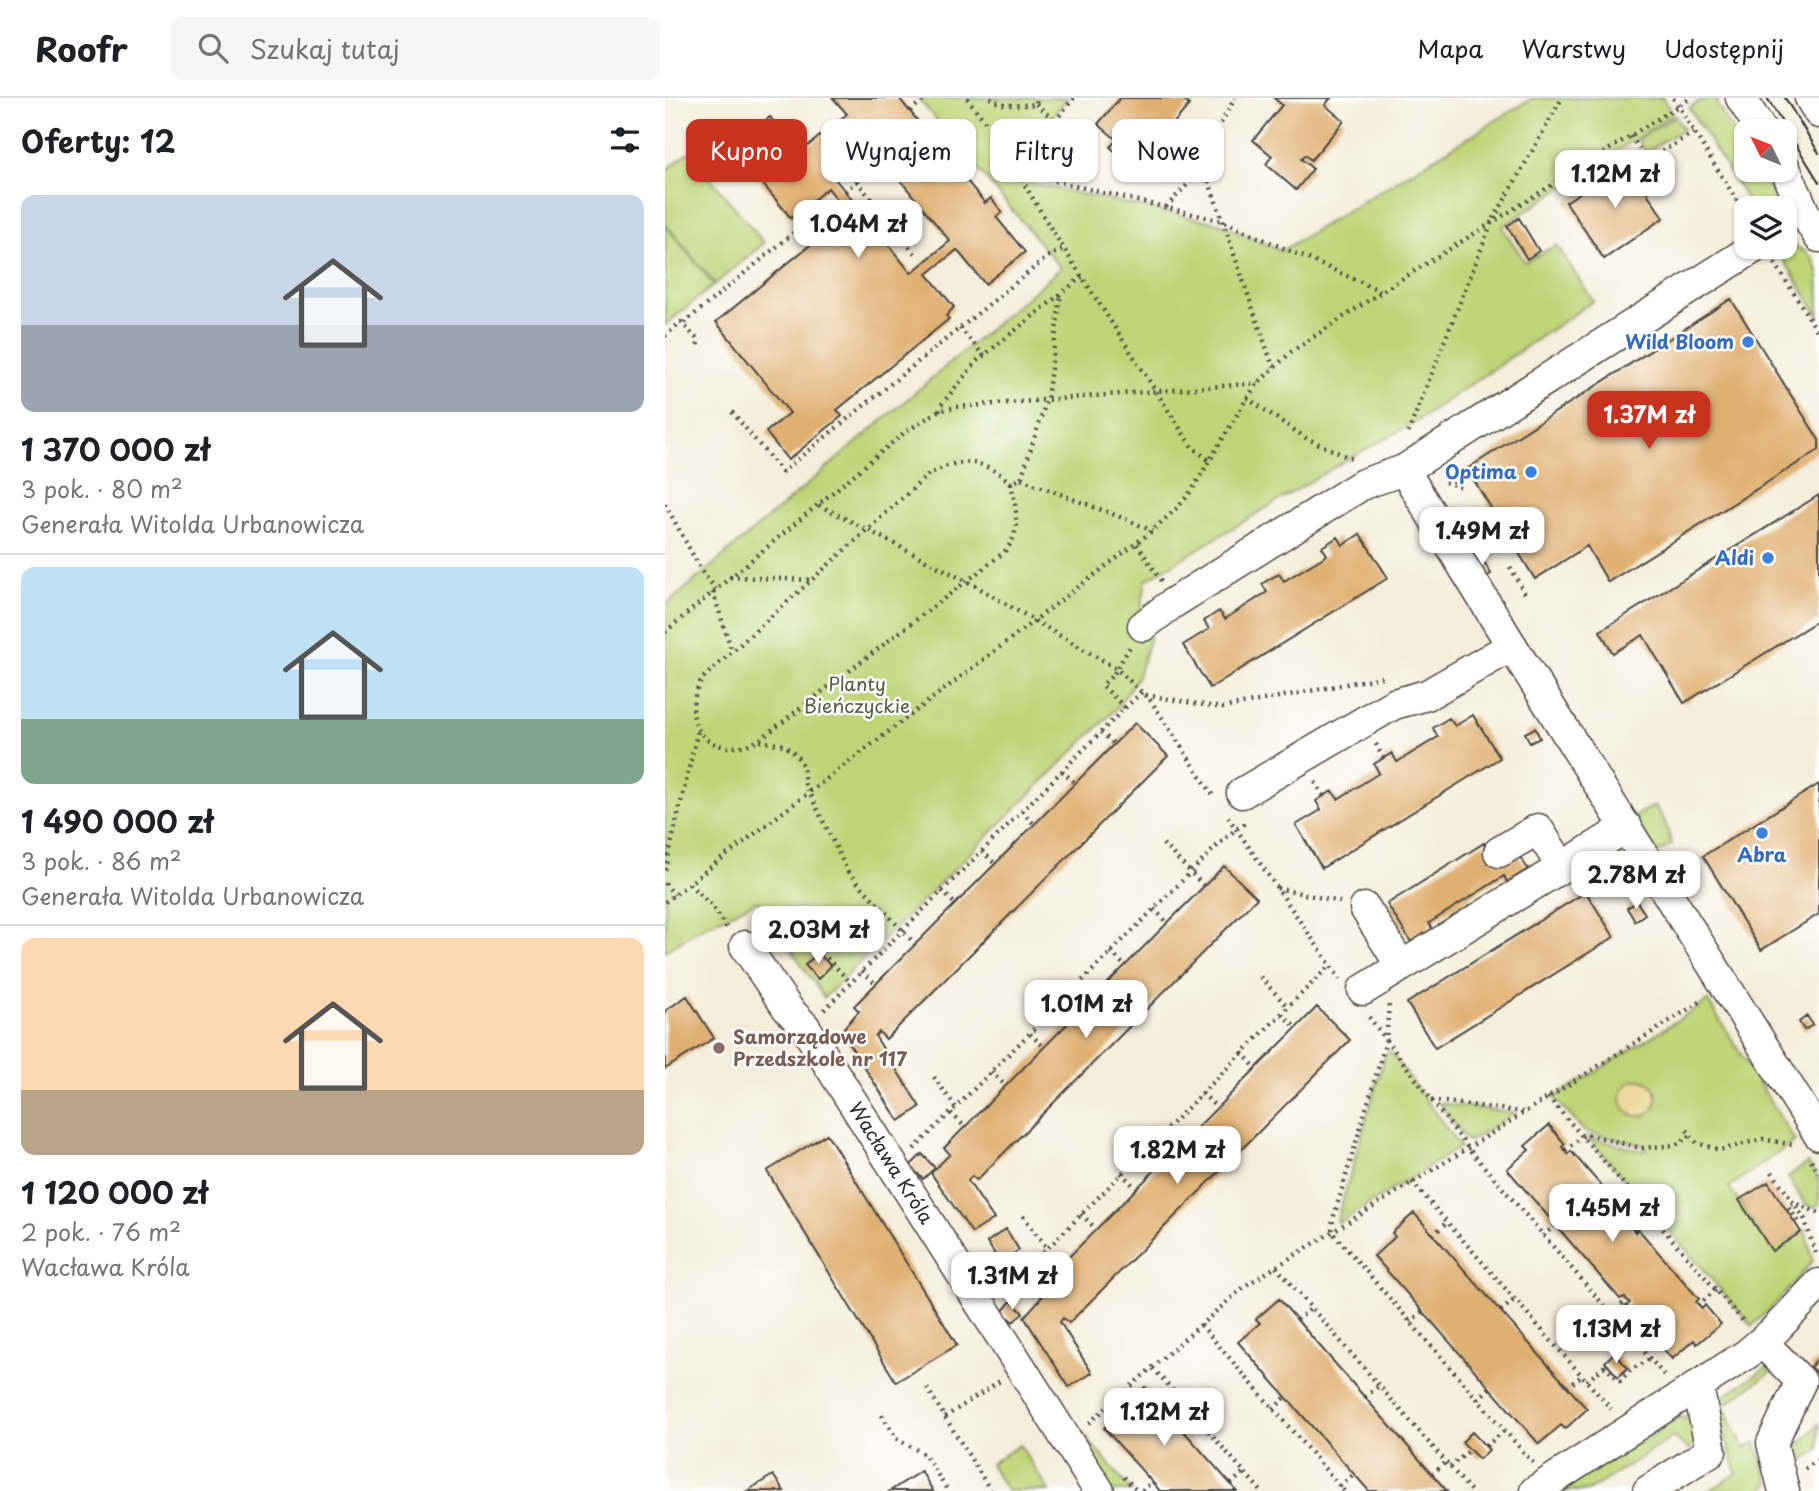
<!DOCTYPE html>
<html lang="pl">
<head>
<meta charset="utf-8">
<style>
	:root { --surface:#fff; --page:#f6f6f6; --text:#202124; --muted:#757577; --line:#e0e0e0; --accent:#c8321e }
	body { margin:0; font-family:"Playpen Sans",sans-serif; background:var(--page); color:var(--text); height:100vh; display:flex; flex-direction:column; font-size:26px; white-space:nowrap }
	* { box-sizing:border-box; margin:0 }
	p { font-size:23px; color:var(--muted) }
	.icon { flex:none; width:38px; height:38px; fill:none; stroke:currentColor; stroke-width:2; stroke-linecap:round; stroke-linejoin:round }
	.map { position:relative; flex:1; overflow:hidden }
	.details { display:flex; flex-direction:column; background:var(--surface); width:665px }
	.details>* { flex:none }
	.hud { position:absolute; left:21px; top:21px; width:665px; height:63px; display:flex; gap:14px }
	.needle { width:46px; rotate:313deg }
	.buttons { position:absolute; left:1069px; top:21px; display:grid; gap:14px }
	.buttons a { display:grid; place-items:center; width:63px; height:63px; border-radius:14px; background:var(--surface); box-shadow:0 2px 5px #0004; font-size:35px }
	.price { position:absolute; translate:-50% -60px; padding:0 16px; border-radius:14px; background:#fff; color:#222; font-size:23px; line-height:46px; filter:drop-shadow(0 2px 4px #0008) }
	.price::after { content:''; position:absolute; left:50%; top:42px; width:21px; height:16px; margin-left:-10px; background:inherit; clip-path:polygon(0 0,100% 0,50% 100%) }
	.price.active { background:var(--accent); color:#fff }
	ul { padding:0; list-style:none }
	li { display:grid; align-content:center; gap:14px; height:371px; padding:0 21px }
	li+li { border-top:2px solid var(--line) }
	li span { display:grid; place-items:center; height:217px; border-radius:14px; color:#555 }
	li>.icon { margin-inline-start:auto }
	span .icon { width:126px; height:126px; fill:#fffc; stroke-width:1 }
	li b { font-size:30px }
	h2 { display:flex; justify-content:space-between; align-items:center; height:84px; padding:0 21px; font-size:30px }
	.pill { padding:0 24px; border-radius:14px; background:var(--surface); box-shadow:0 2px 5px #0004; font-size:24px; line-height:63px }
	.pill.active { background:var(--accent); color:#fff }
	header { display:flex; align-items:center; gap:42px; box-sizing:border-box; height:98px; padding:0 35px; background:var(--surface); border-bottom:2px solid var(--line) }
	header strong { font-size:33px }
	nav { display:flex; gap:38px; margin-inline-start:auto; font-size:24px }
	.search { width:490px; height:63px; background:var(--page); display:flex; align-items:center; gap:18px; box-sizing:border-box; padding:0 24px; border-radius:14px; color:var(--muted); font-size:26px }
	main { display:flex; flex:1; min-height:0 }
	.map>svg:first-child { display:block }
</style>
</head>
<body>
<header>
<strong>Roofr</strong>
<div class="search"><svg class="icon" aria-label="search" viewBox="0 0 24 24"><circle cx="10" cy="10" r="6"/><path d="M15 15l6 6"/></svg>Szukaj tutaj</div>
<nav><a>Mapa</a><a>Warstwy</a><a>Udostępnij</a></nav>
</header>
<main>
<section class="details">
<h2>Oferty: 12<svg class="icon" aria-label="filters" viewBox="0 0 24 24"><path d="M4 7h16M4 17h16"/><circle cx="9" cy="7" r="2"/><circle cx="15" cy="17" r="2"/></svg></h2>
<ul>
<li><span style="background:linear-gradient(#c9d6e8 60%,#9aa5b1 0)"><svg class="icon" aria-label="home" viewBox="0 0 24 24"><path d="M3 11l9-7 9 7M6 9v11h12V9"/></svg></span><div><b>1 370 000 zł</b><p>3 pok. · 80 m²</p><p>Generała Witolda Urbanowicza</p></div></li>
<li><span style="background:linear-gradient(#bfe0f5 70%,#7fa58c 0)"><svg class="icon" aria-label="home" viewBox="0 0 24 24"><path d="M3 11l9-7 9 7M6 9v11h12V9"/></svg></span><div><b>1 490 000 zł</b><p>3 pok. · 86 m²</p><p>Generała Witolda Urbanowicza</p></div></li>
<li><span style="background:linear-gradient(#ffd9b3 70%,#b9a48a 0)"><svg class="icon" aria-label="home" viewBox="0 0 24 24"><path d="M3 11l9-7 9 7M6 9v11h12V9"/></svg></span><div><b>1 120 000 zł</b><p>2 pok. · 76 m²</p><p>Wacława Króla</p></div></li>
</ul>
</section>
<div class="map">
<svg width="1154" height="1393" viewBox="0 0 1154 1393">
	<rect width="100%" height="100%" fill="#fff"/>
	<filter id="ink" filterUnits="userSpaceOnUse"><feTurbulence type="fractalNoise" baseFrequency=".0143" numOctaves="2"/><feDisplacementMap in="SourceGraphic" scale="14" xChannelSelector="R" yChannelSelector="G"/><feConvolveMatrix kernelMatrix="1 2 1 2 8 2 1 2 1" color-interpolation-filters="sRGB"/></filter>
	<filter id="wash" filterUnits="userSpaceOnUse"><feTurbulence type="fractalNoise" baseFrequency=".00686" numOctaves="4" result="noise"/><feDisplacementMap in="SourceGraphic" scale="28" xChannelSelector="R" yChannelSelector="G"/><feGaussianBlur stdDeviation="1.57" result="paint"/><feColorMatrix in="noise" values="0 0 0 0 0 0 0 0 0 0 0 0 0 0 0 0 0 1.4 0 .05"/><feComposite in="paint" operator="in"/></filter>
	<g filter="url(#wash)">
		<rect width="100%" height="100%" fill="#f4edd9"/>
		<path fill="#c0d376" stroke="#767f50" stroke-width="2" d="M253 0H403L356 55 359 84 554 125 616 153 868 0H998L1008 16 837 129 860 164 892 147 928 203 752 323 678 364 481 482 474 524 485 539 473 578 451 611 159 900 93 802 34 831 0 853V508L396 170Z
			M1040 0H1048L1053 3 1051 5 1081 54 1082 72H1093L1110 100V110H1087L1024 10Z
			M1010 18 1018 31 981 54 973 42Z
			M24 54 99 145 50 186 0 125V73Z
			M0 127 49 187 0 227Z
			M1121 147C1137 148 1148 157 1153 173 1154 183 1154 206 1154 218L1112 151Z
			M990 708 999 722 1007 746 994 754 992 753 969 722 973 716Z
			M1043 903 1130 1043 1064 1089 1107 1152 1140 1132 1148 1163 1110 1206 1087 1228 923 1039 978 1053 982 1052 979 1048 919 1033 889 1000Z
			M725 953 795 1049 674 1125 672 1122 720 957Z
			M774 1005 850 1015 805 1043 801 1042Z
			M1143 1065 1154 1082V1107L1149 1110 1140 1106 1123 1079Z
			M1102 1269 1106 1274 1058 1308 1079 1350 1091 1345 1104 1386 1094 1393H1044L1072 1375 1049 1305Z
			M1014 1319 1027 1321 1034 1342 1024 1352 1008 1339 923 1393H897Z
			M1154 1326V1351L1125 1372 1119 1356 1133 1348Z
			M417 1335 467 1393H442L409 1342Z
			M355 1347 384 1393H342L325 1366Z"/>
		<path fill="#eeda9e" stroke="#8c8264" stroke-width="2" d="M956 1000a18 18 0 1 1 36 0a18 18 0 1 1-36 0Z"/>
		<g id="blocks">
			<path fill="#e0b072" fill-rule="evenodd" d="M168 0H234L320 105 326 100 337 114 331 119 360 154 320 186 292 152 262 176 289 209 281 218 284 221 172 312 177 318 123 362 101 334 125 315 51 224 183 116 163 90 126 120 68 50 105 19 134 55 182 16ZM204 44 285 143 246 175 166 76Z
				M455 0H517L524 7 491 46 485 40 481 44 493 55 476 75 445 49 452 42 433 26Z
				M609 0H666L660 7 679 23 646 62 640 57 636 61 648 71 631 92 601 66 607 58 588 42 617 7Z
				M962 63 998 120 939 161 901 104Z
				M854 120 874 153 862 161 842 128Z
				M1066 201 1154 342V352L943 484 922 448 870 481 802 371Z
				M1154 397V522L1019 605 978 537 948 555 935 533Z
				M695 436 723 480 545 590 518 547 544 531 539 523 554 513 560 521 602 494 597 486 606 480 614 476 619 483 662 457 657 449 673 439 678 447Z
				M815 457 826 476 819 480 807 462Z
				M808 617 835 660 657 770 631 727 656 712 651 703 667 693 673 701 714 675 709 666 727 655 732 664 773 639 768 630 784 620 790 628Z
				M470 625 503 658 221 941 214 934 210 938 255 1009 234 1023 176 933 194 913 189 908Z
				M870 630 875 640 865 645 860 635Z
				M1154 686V816L1096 852 1038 758Z
				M819 745 831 765 851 753 863 771 842 784 839 778 764 825 767 831 746 844 722 806Z
				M559 768 592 800 312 1082 307 1078 303 1083 329 1121 307 1135 266 1075 285 1056 279 1050Z
				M921 794 949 839 770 950 742 905Z
				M972 804 980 816 970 823 962 810Z
				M153 855 166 868 153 881 140 867Z
				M22 898 49 940 0 971V913Z
				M652 909 685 942 404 1225 398 1220 395 1224 427 1275 404 1289 359 1219 377 1199 371 1192Z
				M1142 918 1148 927 1139 932 1134 924Z
				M884 1027 900 1046 897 1049 903 1056 906 1053 968 1124 964 1127 970 1134 973 1131 1034 1201 1031 1204 1037 1211 1040 1207 1056 1226 1032 1246 1029 1242 1007 1261 961 1208 965 1205 959 1199 955 1201 894 1131 897 1128 892 1121 888 1124 842 1071 864 1052 860 1048Z
				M162 1036 292 1247 231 1284 102 1073Z
				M257 1056 270 1070 258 1081 245 1068Z
				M1103 1084 1136 1134 1107 1153 1074 1102Z
				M749 1115 922 1311 900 1331 896 1327 874 1346 709 1158 730 1139 727 1135Z
				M341 1131 354 1152 335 1164 322 1144Z
				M614 1201 632 1222 782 1393H704L621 1299 573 1244 595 1225 591 1221Z
				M346 1203 358 1215 348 1224 337 1214Z
				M949 1255 963 1270 953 1279 940 1264Z
				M1154 1259V1277L1145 1269Z
				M480 1289 499 1311 572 1393H495L439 1330 461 1310 458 1308Z
				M807 1334 824 1352 814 1361 797 1344Z
				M256 1373 268 1393H225Z
				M108 1377 119 1393H82Z"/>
		</g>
	</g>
	<g filter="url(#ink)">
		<use href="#blocks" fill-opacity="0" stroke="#494845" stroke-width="2"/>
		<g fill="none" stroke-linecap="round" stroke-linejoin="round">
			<defs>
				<g id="minor">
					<path d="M1076 0 1097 33"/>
					<path d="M1145 0 1154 15"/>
					<path d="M1120 70 1140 116 1154 139"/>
					<path d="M739 372 847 548 1154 1037"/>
					<path d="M478 528 508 505 698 386 739 372 1090 149"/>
					<path d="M577 695 729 606 762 597 847 548"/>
					<path d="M834 754 873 731 897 769"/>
					<path d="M700 810 736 868"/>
					<path id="s1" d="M80 848 123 911 140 929 434 1393"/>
					<path d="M698 892 962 729"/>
					<path d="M1097 1244 1136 1283 1107 1345 1119 1393"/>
					<path d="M870 1393 1082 1256 1108 1234 1154 1186"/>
					<path d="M983 1393 1046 1353 1033 1289"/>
				</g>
			</defs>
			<use href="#minor" stroke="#494845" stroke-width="33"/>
			<path stroke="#494845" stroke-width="4.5" stroke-dasharray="2 5" stroke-linecap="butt" d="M302 0 340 49 352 74 388 134 527 349 545 363
				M325 0C339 10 355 7 371 6L372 0
				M409 0 353 68 352 74 557 123 716 193
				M1008 0 1082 119
				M371 6 390 23
				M245 13 261 0
				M966 38 982 62
				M483 42C501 58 513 61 536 59
				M539 69 537 59 570 0
				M183 72 250 156
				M967 72 1029 34
				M180 93 192 83
				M501 109 539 69 608 269
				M1110 165 1154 236
				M19 225 171 100
				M295 230 319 258
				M0 238 16 224 32 241 33 248
				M582 300 641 340 687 361
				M274 313 276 307 312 263 418 178
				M67 314 117 374 385 157 399 151
				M743 335 826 126 897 0
				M356 381 468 424 487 433
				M780 384 796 389
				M346 385C351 410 358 437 337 456L94 642C46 666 10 625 38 580L264 376C297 359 317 360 346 385L356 381 382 301 396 196
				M0 406 38 475 51 491
				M154 407 307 486 452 571 486 603 548 697
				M472 446 496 483
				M845 469 860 496
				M65 479 146 482
				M48 494 67 554
				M0 534 239 335 273 313 292 309 593 285
				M481 597 557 610 717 579
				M460 610 477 594
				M436 634 449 646
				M95 643 118 647 128 654 134 661 138 669 140 686 183 774 250 846
				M711 646 718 660
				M397 673 410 685
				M650 684 659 698
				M357 713 369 726
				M563 719 675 881
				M498 746 539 788
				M317 753 330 766
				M0 772 33 632
				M0 785 9 797
				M24 786 48 809 62 830
				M612 790 675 804
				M277 793 290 806
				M0 804 487 433 514 408 527 392 582 300 593 285 626 254 716 194 1026 0
				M489 811 503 825
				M446 854 460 868
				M162 860 186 885
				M197 873 211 886
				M595 879 623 909
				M400 899 415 913
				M724 907 721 941 718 954 668 1121 667 1134 868 1365
				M159 912 237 833 460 610 437 587 448 577 465 549
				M617 916 631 930
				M704 919 803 1050 999 1277
				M365 936 379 949
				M577 955 591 970
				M326 974 341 988
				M269 979 291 1010
				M537 995 552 1010
				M883 999 1078 1223
				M766 1002 858 1014
				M286 1015 300 1029
				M1022 1032 1032 1045 1055 1052 1098 1041 1128 1047
				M496 1035 512 1050
				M249 1051 551 749 571 731 582 724
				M900 1052 921 1036 976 1050 1011 1047 1026 1037
				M1146 1062 1154 1075
				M1107 1074 1139 1120 1152 1159
				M456 1075 472 1091
				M747 1084 946 1311
				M416 1116 431 1131
				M358 1118 382 1150
				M1133 1123 1123 1109 1129 1105 1154 1115
				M968 1130 985 1116
				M768 1137 782 1124
				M878 1138 894 1124
				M377 1155 392 1170
				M611 1169 806 1393
				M339 1194 665 867
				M1033 1207 1051 1192
				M836 1213 850 1201
				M946 1216 962 1202
				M632 1222 647 1210
				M745 1224 758 1213
				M536 1227 679 1393
				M939 1268 955 1283 967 1271 985 1261
				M488 1270 596 1393
				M922 1283 942 1266
				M902 1289 917 1278
				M262 1290 326 1393
				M700 1299 714 1288
				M813 1301 825 1290
				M499 1311 513 1299
				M608 1311 621 1299
				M217 1317 231 1340 259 1356 283 1393
				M280 1319 335 1283
				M424 1325 580 1188 803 1050 1038 902
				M821 1348 840 1332
				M785 1369 805 1352
				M1140 1371 1154 1361
				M767 1376 781 1364
				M459 1379 472 1393
				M566 1386 579 1374
				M675 1388 689 1376
				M477 1393 487 1384"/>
			<use href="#minor" stroke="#fff" stroke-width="30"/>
			<path stroke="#2b2b2b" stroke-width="2" d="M1102 0 1154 84
				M1120 0 1154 55"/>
		</g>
	</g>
	<g fill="#3f7fe0" stroke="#fff" stroke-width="2.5">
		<circle cx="1083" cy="244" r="7"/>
		<circle cx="866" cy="374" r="7"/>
		<circle cx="1103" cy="460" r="7"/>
		<circle cx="1097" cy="735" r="7"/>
	</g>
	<circle fill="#8d6e63" stroke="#fff" stroke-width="2.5" cx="54" cy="950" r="7"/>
	<g text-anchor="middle" stroke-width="5" stroke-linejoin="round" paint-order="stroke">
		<g font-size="19" font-weight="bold" fill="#366cbe" stroke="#fff" text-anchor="end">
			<text x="1069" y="251">Wild Bloom</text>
			<text x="852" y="381">Optima</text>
			<text x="1089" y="467">Aldi</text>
			<text x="1097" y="764" text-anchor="middle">Abra</text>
		</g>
		<g font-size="19" fill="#585d42" stroke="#fff">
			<text x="192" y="593">Planty<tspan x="192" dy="22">Bieńczyckie</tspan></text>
		</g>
		<g font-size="19" font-weight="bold" fill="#785e54" stroke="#fff" text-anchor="start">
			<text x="68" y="946">Samorządowe<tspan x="68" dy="22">Przedszkole nr 117</tspan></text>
		</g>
		<g font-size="19" fill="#2b2b2b" stroke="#fff">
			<text dy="7" stroke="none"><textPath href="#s1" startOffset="262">Wacława Króla</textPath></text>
		</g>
	</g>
</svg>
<div class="buttons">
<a><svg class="needle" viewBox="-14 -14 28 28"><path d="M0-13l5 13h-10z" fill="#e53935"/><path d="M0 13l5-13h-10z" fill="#757577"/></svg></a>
<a><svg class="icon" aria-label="layers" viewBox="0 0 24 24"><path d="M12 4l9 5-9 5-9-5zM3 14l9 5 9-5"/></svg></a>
</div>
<b class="price" style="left:950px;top:112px">1.12M zł</b>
<b class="price" style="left:193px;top:162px">1.04M zł</b>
<b class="price active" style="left:984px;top:353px">1.37M zł</b>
<b class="price" style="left:817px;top:469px">1.49M zł</b>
<b class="price" style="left:971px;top:813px">2.78M zł</b>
<b class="price" style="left:153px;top:868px">2.03M zł</b>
<b class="price" style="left:421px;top:942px">1.01M zł</b>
<b class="price" style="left:512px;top:1088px">1.82M zł</b>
<b class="price" style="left:947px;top:1146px">1.45M zł</b>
<b class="price" style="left:347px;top:1214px">1.31M zł</b>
<b class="price" style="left:951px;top:1267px">1.13M zł</b>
<b class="price" style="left:499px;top:1350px">1.12M zł</b>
<div class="hud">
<a class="pill active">Kupno</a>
<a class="pill">Wynajem</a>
<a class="pill">Filtry</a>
<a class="pill">Nowe</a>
</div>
</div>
</main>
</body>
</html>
